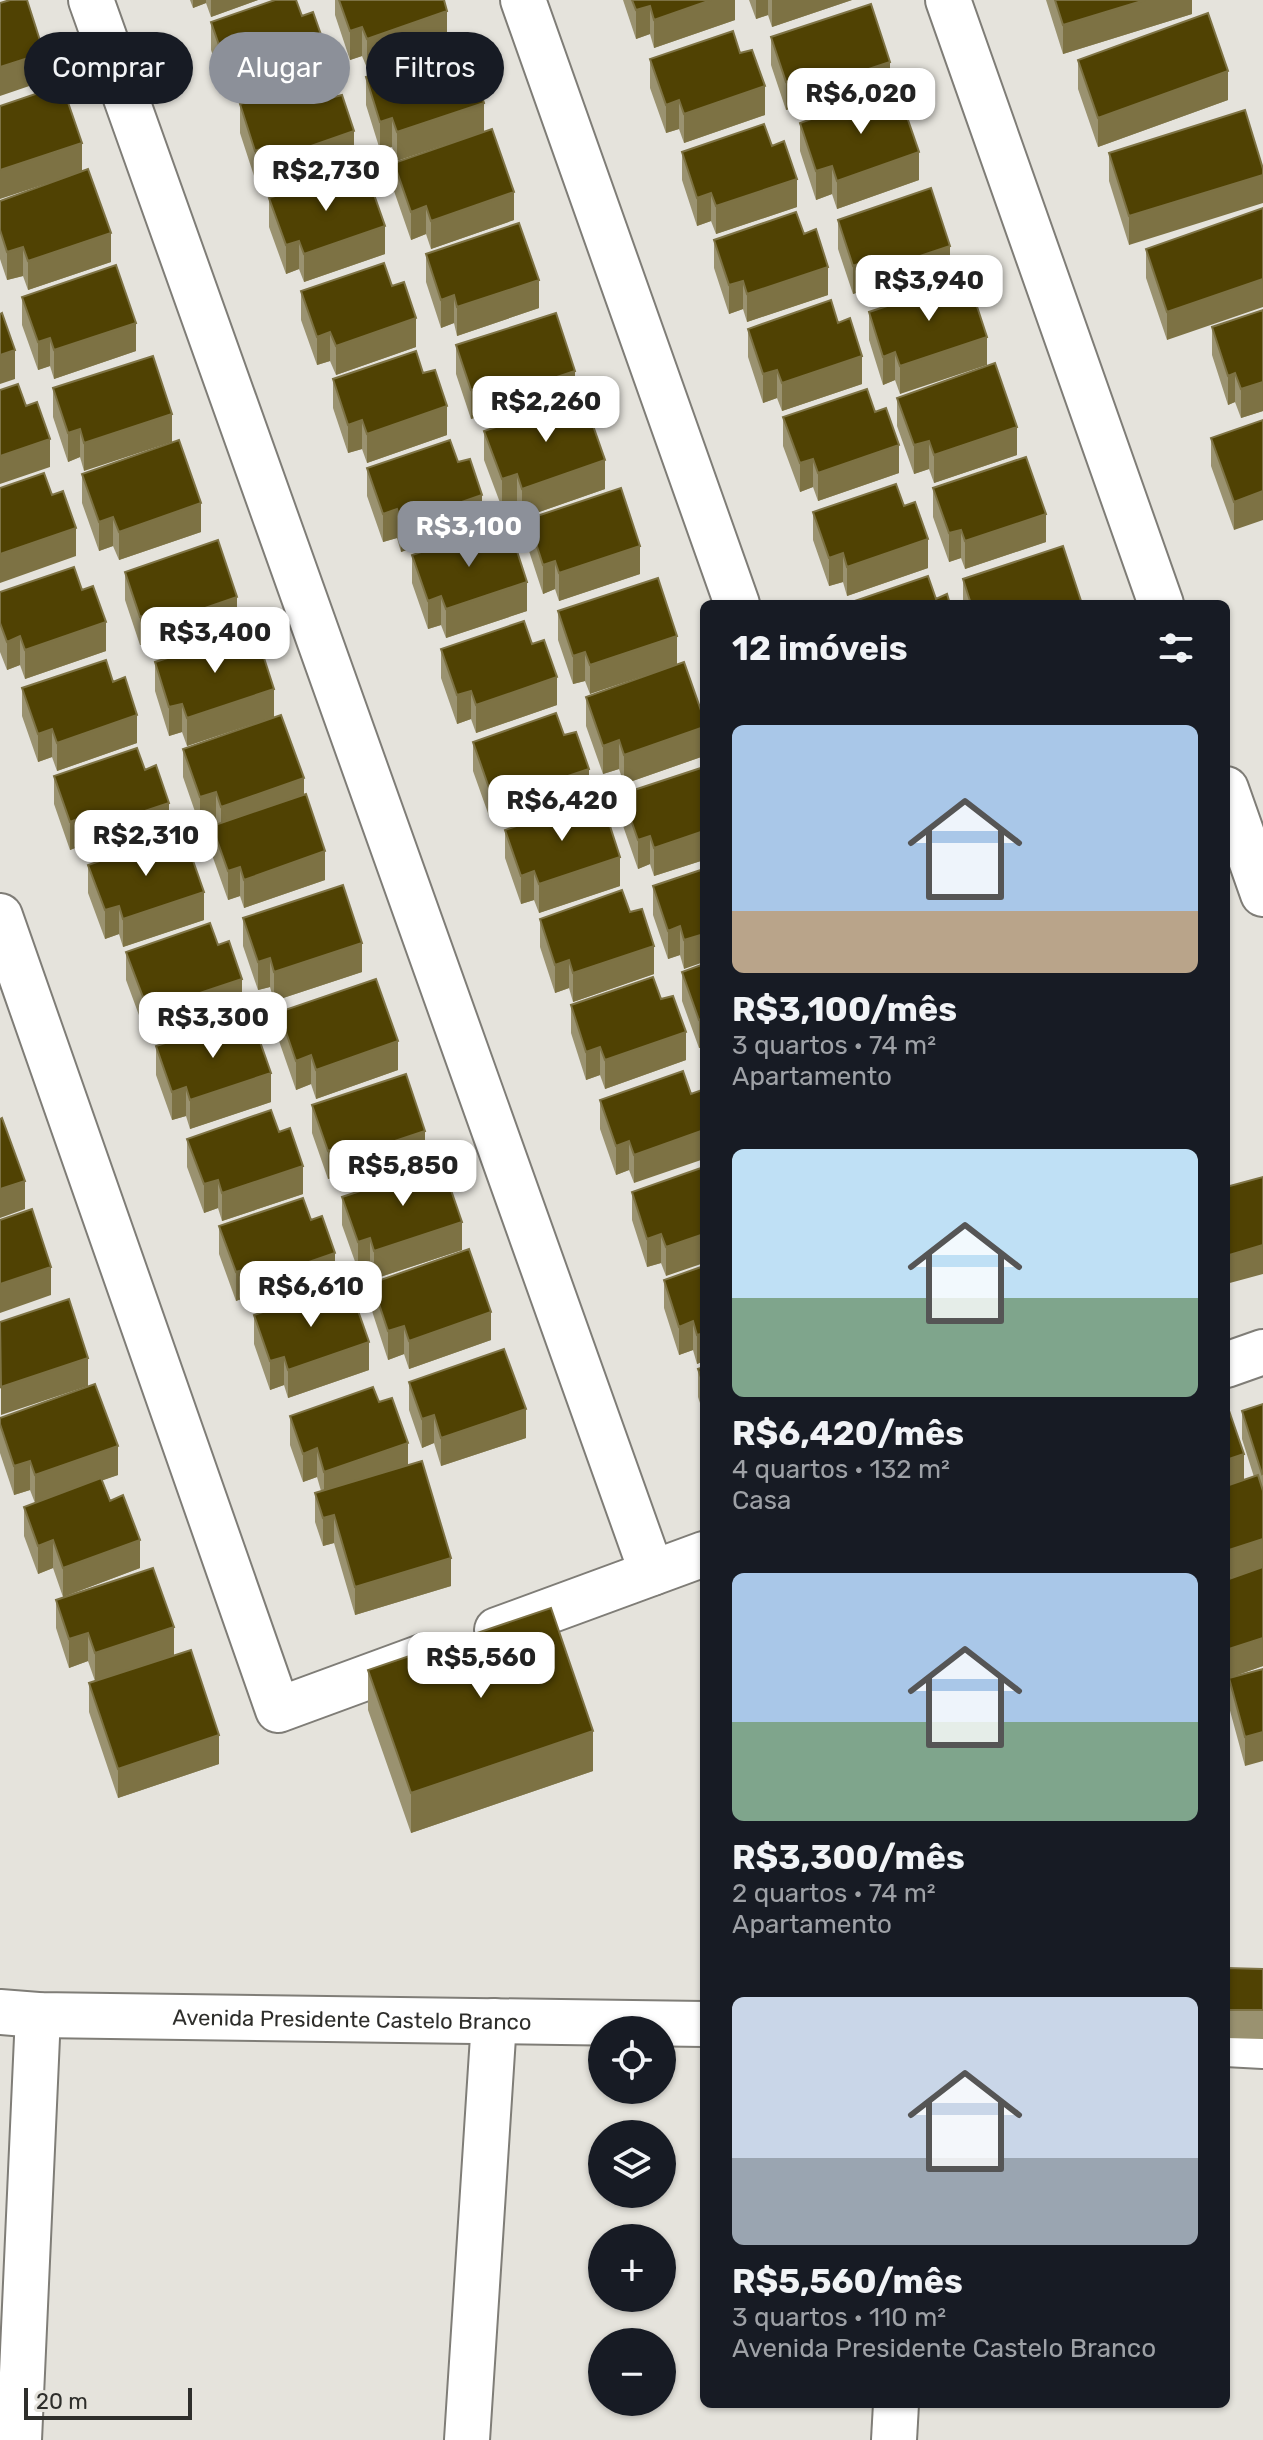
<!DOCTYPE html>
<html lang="pt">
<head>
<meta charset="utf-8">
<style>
	:root { --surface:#171b24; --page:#242831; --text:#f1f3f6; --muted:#9ea1a6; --accent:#8c9099 }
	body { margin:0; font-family:Rubik,sans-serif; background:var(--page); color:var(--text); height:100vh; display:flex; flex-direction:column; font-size:30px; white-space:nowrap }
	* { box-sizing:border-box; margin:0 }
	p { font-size:26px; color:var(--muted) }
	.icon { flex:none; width:44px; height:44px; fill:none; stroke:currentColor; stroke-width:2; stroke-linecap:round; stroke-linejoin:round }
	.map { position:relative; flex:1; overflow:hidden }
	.sheet { position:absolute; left:700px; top:600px; width:530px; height:1808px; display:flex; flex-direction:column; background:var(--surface); border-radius:12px; box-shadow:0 2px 6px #0004 }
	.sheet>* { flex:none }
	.top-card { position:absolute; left:24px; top:32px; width:556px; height:72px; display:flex; gap:16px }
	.tools { position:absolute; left:588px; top:2016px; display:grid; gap:16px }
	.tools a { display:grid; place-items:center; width:88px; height:88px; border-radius:50%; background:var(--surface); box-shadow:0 2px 6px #0004; font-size:40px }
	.scale { position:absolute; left:24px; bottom:20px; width:168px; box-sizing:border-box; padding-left:8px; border:4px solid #2e2e2b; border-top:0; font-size:22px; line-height:28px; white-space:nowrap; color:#2e2e2b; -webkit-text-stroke:6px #e5e3dc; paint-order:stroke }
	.price { position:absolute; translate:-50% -68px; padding:0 18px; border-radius:16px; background:#fff; color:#222; font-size:26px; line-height:52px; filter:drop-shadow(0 2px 4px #0008) }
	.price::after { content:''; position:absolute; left:50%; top:48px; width:24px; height:18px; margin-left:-12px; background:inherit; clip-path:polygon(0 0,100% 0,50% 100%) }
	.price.active { background:var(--accent); color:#fff }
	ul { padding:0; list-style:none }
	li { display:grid; align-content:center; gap:16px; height:424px; padding:0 32px }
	li span { display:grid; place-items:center; height:248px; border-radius:12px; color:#555 }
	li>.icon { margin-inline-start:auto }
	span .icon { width:144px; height:144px; fill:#fffc; stroke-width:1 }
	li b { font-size:34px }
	h2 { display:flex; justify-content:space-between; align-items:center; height:96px; padding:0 32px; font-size:34px }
	.chip { padding:0 28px; border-radius:36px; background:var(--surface); box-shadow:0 2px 6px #0004; font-size:28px; line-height:72px }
	.chip.active { background:var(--accent); color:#fff }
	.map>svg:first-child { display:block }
</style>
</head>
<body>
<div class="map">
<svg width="1263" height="2440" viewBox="0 0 1263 2440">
	<rect width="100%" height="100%" fill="#e5e3dc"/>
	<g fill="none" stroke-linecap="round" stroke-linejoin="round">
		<defs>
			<g id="street">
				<path d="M91 0 652 1573"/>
				<path d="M523 0 737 604"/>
				<path d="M948 0 1161 604"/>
				<path d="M1226 789 1263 894"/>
				<path d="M0 916 278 1710 425 1656"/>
				<path d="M1226 1365 1263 1352"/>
				<path d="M497 1630 704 1554"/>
				<path id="s1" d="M0 2012 38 2015 704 2024"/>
				<path d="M1226 2044 1263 2046"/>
				<path d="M19 2440 38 2015"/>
				<path d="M467 2440 494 2021"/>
				<path d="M894 2440 896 2404"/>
			</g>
		</defs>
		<use href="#street" stroke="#7f7d77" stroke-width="48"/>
		<use href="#street" stroke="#fff" stroke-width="44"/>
	</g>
	<path fill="#9a9270" d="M190 0H258L211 17 206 3 193 8Z
		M335 0H444L447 40 367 68 362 56 350 60 335 15Z
		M623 0H735V20L654 48 650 34 636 39Z
		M749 0H852L772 27 768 15 756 19Z
		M1046 0H1192V14L1063 54Z
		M211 22 326 77 323 78 354 160 274 188 269 175 255 179 240 133V104L244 103 241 92 227 97 211 50Z
		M771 37 890 90 802 119 798 106 786 110 771 65Z
		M466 44 397 161 392 147 380 150 366 105V77Z
		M740 53 765 115 684 143 679 129 666 133 650 88V59Z
		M1078 60 1228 100 1098 147 1078 89Z
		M1245 110 1129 245 1109 181V153Z
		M800 123 919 180 837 209 832 194 816 200 800 151Z
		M772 146 797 207 716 234 711 221 697 226 682 180V152Z
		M394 163 514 220 431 249 426 234 411 240 394 191Z
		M360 193 385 254 304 282 299 269 286 274 269 227V198Z
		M0 201 111 262 28 290 23 276 7 280 0 259Z
		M1263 208 1167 340 1146 278V249Z
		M838 220 950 275 869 302 865 290 853 294 838 249Z
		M804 234 828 295 747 322 743 309 729 314 714 268V240Z
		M426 254 539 308 457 336 454 323 441 328 426 282Z
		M392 286 416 347 336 375 330 361 317 365 301 320V291Z
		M22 297 136 351 54 379 50 366 38 370 22 325Z
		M1263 310V411L1241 418 1235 402 1228 405 1212 355V327Z
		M869 312 987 337 900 394 895 380 883 385 869 340Z
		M838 323 862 384 782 411 777 398 763 403 748 357V329Z
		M456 345 575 399 488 428 483 415 471 419 456 374Z
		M153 356 84 471 80 457 68 462 53 417V388Z
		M423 373 447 435 367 463 362 449 348 453 333 408V379Z
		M897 398 1017 455 934 483 929 469 914 474 897 426Z
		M875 412 899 473 818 501 813 487 800 492 783 446V417Z
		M1263 420 1234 530 1211 466V438Z
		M484 431 605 489 522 518 517 503 502 508 484 460Z
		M458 462 482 524 401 552 397 538 383 542 367 496V468Z
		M82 474 201 532 119 560 113 546 99 551 82 503Z
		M933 488 1046 542 965 569 961 558 949 562 933 517Z
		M904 506 928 568 847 596 843 582 829 586 813 540V512Z
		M528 519 640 574 559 601 555 589 543 594 528 548Z
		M503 549 527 611 446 638 441 625 428 629 412 583V555Z
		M125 572 237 626 156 654 152 641 140 645 125 600Z
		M963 579 1082 604H963Z
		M82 590 106 651 25 679 20 665 7 670 0 652V592Z
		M558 611 677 636 590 694 585 681 573 684 558 640Z
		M532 644 557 705 476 733 471 719 457 724 441 678V649Z
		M155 662 274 717 187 746 182 732 169 736 155 691Z
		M113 682 137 743 57 771 52 757 38 762 22 716V688Z
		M586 697 704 719V756L624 784 619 769 603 774 586 726Z
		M564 735 589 798 508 825 503 812 489 816 473 771V742Z
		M183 749 304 795 325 880 244 908 240 896 228 900 212 855V826L217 824 216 820 200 826 183 777Z
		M704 767V860L654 876 650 864 638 869 622 823V794Z
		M145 770 169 831 88 858 83 845 70 850 54 804V776Z
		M596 823 620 886 539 913 534 900 521 904 505 858V830Z
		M180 859 204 920 123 947 119 934 105 939 88 893V865Z
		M704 869 684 969 680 955 668 959 653 915V886Z
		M630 912 654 974 573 1002 569 988 555 993 540 947V919Z
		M243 918 362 972 274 1001 270 987 258 990 243 946Z
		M218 945 242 1007 161 1034 156 1021 143 1026 126 980V952Z
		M704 964V1047L699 1048 682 1001V972Z
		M661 999 686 1060 605 1089 600 1075 586 1080 571 1033V1005Z
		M279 1012 398 1070 316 1099 311 1084 296 1090 279 1041Z
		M247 1040 271 1102 190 1129 186 1116 172 1120 156 1075V1046Z
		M691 1094 634 1183 629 1170 616 1175 600 1129V1100Z
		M312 1105 425 1160 344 1187 340 1176 328 1179 312 1133Z
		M279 1132 303 1194 222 1221 218 1208 204 1213 187 1167V1139Z
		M704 1167 666 1276 661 1263 647 1267 632 1220V1192Z
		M342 1197 462 1250 374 1279 370 1266 358 1270 342 1225Z
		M311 1220 335 1281 254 1309 249 1296 236 1301 219 1254V1226Z
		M704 1266V1361L697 1364 693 1350 679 1355 664 1308V1280Z
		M372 1283 491 1340 409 1369 404 1354 388 1360 372 1311Z
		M345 1309 369 1370 288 1398 284 1385 270 1390 254 1344V1315Z
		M704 1367V1415L698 1397V1369Z
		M409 1382 526 1438 441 1466 434 1443 422 1448 409 1410Z
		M379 1402 408 1466 451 1586 355 1615 334 1543 323 1546 315 1522V1493L321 1491 317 1477 303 1482 290 1445V1416Z
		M1226 1402 1244 1480 1254 1477 1242 1439V1411L1263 1404V1666L1229 1678 1226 1669V1580L1260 1569 1226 1579Z
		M0 1418 118 1475 102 1480 140 1568 63 1597 53 1568 38 1574 24 1536V1507L35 1503 30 1490 14 1495 0 1453Z
		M56 1600 174 1655 219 1764 118 1798 89 1712V1683L95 1681 88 1661 69 1668 56 1628Z
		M1263 1669 1245 1766 1229 1707V1678Z
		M368 1670 593 1771 411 1833 368 1710Z
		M1226 1968 1263 1969V2039L1226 2038Z"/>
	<path fill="#7d7244" d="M193 0H206V3L193 8Z
		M211 0H258L211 17Z
		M711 0H735V20L654 48V20Z
		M756 0H768V15L756 19Z
		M772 0H852L772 27Z
		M1145 0H1192V14L1063 54V25Z
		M650 6V34L636 39V10Z
		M447 11V40L367 68V39Z
		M362 27V56L350 60V31Z
		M326 49V77L245 105V77Z
		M44 53V81L0 96V67Z
		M890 62V90L802 119V91Z
		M241 64V92L227 97V68Z
		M1228 71V100L1098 147V118Z
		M798 78V106L786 110V82Z
		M765 86V115L684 143V114Z
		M679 100V129L666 133V105Z
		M484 103V132L397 161V132Z
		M392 118V147L380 150V122Z
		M354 131V160L274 188V159Z
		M82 143V172L0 199V170Z
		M269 146V175L255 179V151Z
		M919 152V180L837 209V181Z
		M832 166V194L816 200V171Z
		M1263 175V203L1129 245V216Z
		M797 179V207L716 234V206Z
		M514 192V220L431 249V221Z
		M711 193V221L697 226V198Z
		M426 206V234L411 240V212Z
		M385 226V254L304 282V254Z
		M111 233V262L28 290V261Z
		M299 241V269L286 274V245Z
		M950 246V275L869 302V273Z
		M23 247V276L7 280V252Z
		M865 261V290L853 294V266Z
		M828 267V295L747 322V294Z
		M1263 279V307L1167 340V312Z
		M539 280V308L457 336V307Z
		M743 281V309L729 314V285Z
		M454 295V323L441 328V300Z
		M416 318V347L336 375V346Z
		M136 323V351L54 379V350Z
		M330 332V361L317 365V337Z
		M987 337V365L900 394V366Z
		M50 338V366L38 370V342Z
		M15 350V379L0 384V355Z
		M895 352V380L883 385V357Z
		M862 356V384L782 411V383Z
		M777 370V398L763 403V374Z
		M575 371V399L488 428V400Z
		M1235 373V402L1228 405V376Z
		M1263 382V411L1241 418V389Z
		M483 387V415L471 419V390Z
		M447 406V435L367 463V434Z
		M172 414V442L84 471V443Z
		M362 420V449L348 453V425Z
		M1017 427V455L934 483V455Z
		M80 429V457L68 462V433Z
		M50 439V467L0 484V456Z
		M929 441V469L914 474V445Z
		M899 445V473L818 501V473Z
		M813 459V487L800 492V463Z
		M605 460V489L522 518V489Z
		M517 474V503L502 508V479Z
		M1263 491V520L1234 530V502Z
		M482 495V524L401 552V523Z
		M201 503V532L119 560V532Z
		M397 509V538L383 542V514Z
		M1046 514V542L965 569V541Z
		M113 517V546L99 551V522Z
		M76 528V556L0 583V554Z
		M961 530V558L949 562V533Z
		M928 539V568L847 596V567Z
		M640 546V574L559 601V573Z
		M843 553V582L829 586V558Z
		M555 561V589L543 594V565Z
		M527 582V611L446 638V609Z
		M441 596V625L428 629V601Z
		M237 597V626L156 654V625Z
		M152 613V641L140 645V617Z
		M106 622V651L25 679V650Z
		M20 636V665L7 670V642Z
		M677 636V665L590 694V665Z
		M585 652V681L573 684V656Z
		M557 677V705L476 733V705Z
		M274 689V717L187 746V718Z
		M471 691V719L457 724V695Z
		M182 704V732L169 736V707Z
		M137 715V743L57 771V743Z
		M704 727V756L624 784V755Z
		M52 729V757L38 762V734Z
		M619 740V769L603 774V746Z
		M589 769V798L508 825V796Z
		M304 778V806L221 835V807Z
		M503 783V812L489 816V788Z
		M216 792V820L200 826V797Z
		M169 803V831L88 858V830Z
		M83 817V845L70 850V822Z
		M704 831V860L654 876V848Z
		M650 836V864L638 869V840Z
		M325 851V880L244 908V880Z
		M620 857V886L539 913V884Z
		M240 867V896L228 900V871Z
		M534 871V900L521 904V876Z
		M204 892V920L123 947V919Z
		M119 906V934L105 939V910Z
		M680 926V955L668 959V931Z
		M704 934V962L684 969V940Z
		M362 943V972L274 1001V972Z
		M654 946V974L573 1002V973Z
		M270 958V987L258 990V962Z
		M569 960V988L555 993V965Z
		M242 979V1007L161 1034V1006Z
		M156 993V1021L143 1026V997Z
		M704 1018V1047L699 1048V1020Z
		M686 1032V1060L605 1089V1060Z
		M398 1041V1070L316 1099V1070Z
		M600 1047V1075L586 1080V1052Z
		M311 1055V1084L296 1090V1061Z
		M271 1073V1102L190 1129V1100Z
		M186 1087V1116L172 1120V1092Z
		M704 1130V1159L634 1183V1155Z
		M425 1131V1160L344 1187V1158Z
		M629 1141V1170L616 1175V1146Z
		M340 1147V1176L328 1179V1151Z
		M303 1166V1194L222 1221V1193Z
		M218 1180V1208L204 1213V1184Z
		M25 1181V1209L0 1218V1189Z
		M462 1222V1250L374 1279V1251Z
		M661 1234V1263L647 1267V1239Z
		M704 1234V1263L666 1276V1247Z
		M370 1238V1266L358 1270V1242Z
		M1263 1245V1274L1226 1284V1256Z
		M335 1253V1281L254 1309V1281Z
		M51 1267V1295L0 1313V1284Z
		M249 1268V1296L236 1301V1272Z
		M491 1312V1340L409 1369V1341Z
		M693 1321V1350L679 1355V1327Z
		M404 1326V1354L388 1360V1331Z
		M704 1333V1361L697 1364V1335Z
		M369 1342V1370L288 1398V1370Z
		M284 1357V1385L270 1390V1361Z
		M88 1358V1386L1 1415V1387Z
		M526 1409V1438L441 1466V1438Z
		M434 1415V1443L422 1448V1419Z
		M408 1443V1471L324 1500V1472Z
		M118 1446V1475L35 1504V1475Z
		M317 1448V1477L303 1482V1454Z
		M1244 1454V1482L1226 1489V1460Z
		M30 1461V1490L14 1495V1466Z
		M334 1515V1543L323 1546V1518Z
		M1263 1539V1568L1226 1579V1551Z
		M53 1540V1568L38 1574V1546Z
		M140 1540V1568L63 1597V1568Z
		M451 1558V1586L355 1615V1587Z
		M174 1627V1655L95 1682V1653Z
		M88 1633V1661L69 1668V1639Z
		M1263 1638V1666L1229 1678V1649Z
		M593 1731V1771L411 1833V1793Z
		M1263 1732V1761L1245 1766V1737Z
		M219 1735V1764L118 1798V1769Z"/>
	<path fill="#504203" stroke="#7d7244" stroke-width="2" d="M10 0H27L44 53 0 67V3Z
		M275 0H296L302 16 313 12 326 49 245 77 241 64 227 68 211 22Z
		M339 0H444L447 11 367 39 362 27 350 31Z
		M632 0H711L654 20 650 6 636 10Z
		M1055 0H1145L1063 25Z
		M871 4 890 62 802 91 798 78 786 82 771 37Z
		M1208 13 1228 71 1098 118 1078 60Z
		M733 31 740 53 752 50 765 86 684 114 679 100 666 105 650 59Z
		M466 44 484 103 397 132 392 118 380 122 366 77Z
		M323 76 330 98 342 95 354 131 274 159 269 146 255 151 240 104Z
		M62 85 82 143 0 170V106Z
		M897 88 919 152 837 181 832 166 816 171 800 123Z
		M1245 110 1263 169V175L1129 216 1109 153Z
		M764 124 772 146 784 141 797 179 716 206 711 193 697 198 682 152Z
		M492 129 514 192 431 221 426 206 411 212 394 163Z
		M88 169 111 233 28 261 23 247 7 252 0 230V201Z
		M353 170 360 193 372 189 385 226 304 254 299 241 286 245 269 198Z
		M931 188 950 246 869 273 865 261 853 266 838 220Z
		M1263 208V279L1167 312 1146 249Z
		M796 212 804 234 816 229 828 267 747 294 743 281 729 285 714 240Z
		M519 223 539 280 457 307 454 295 441 300 426 254Z
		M384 263 392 286 404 282 416 318 336 346 330 332 317 337 301 291Z
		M116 265 136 323 54 350 50 338 38 342 22 297Z
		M968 279 987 337 900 366 895 352 883 357 869 312Z
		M831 300 838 323 850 318 862 356 782 383 777 370 763 374 748 329Z
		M1263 310V382L1241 389 1235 373 1228 376 1212 327Z
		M2 313 15 350 0 355V314Z
		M556 313 575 371 488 400 483 387 471 390 456 345Z
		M416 351 423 373 435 370 447 406 367 434 362 420 348 425 333 379Z
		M153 356 172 414 84 443 80 429 68 433 53 388Z
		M995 363 1017 427 934 455 929 441 914 445 897 398Z
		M18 384 26 406 37 402 50 439 0 456V390Z
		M867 389 875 412 886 408 899 445 818 473 813 459 800 463 783 417Z
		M583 397 605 460 522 489 517 474 502 479 484 431Z
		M1263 420V491L1234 502 1211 438Z
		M179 440 201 503 119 532 113 517 99 522 82 474Z
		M450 440 458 462 470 459 482 495 401 523 397 509 383 514 367 468Z
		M1026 457 1046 514 965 541 961 530 949 533 933 488Z
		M44 473 52 495 63 491 76 528 0 554V488Z
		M896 484 904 506 915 502 928 539 847 567 843 553 829 558 813 512Z
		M621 488 640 546 559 573 555 561 543 565 528 519Z
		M495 527 503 549 515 545 527 582 446 609 441 596 428 601 412 555Z
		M218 540 237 597 156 625 152 613 140 617 125 572Z
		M1063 546 1082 604H971L963 579Z
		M74 567 82 590 93 586 106 622 25 650 20 636 7 642 0 623V592Z
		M928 576 936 599 947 594 950 604H846Z
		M658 578 677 636 590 665 585 652 573 656 558 611Z
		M524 621 532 644 544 640 557 677 476 705 471 691 457 695 441 649Z
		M255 630 274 689 187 718 182 704 169 707 155 662Z
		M106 660 113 682 125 677 137 715 57 743 52 729 38 734 22 688Z
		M684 662 704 719V727L624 755 619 740 603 746 586 697Z
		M556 713 564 735 576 732 589 769 508 796 503 783 489 788 473 742Z
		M281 715 304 778 221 807 216 792 200 797 183 749Z
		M137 748 145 770 156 765 169 803 88 830 83 817 70 822 54 776Z
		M704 767V831L654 848 650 836 638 840 622 794Z
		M306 794 325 851 244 880 240 867 228 871 212 826Z
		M588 801 596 823 608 820 620 857 539 884 534 871 521 876 505 830Z
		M172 836 180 859 191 855 204 892 123 919 119 906 105 910 88 865Z
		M704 869V934L684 940 680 926 668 931 653 886Z
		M343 885 362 943 274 972 270 958 258 962 243 918Z
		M622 890 630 912 642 909 654 946 573 973 569 960 555 965 540 919Z
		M210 923 218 945 229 941 242 979 161 1006 156 993 143 997 126 952Z
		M704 964V1018L699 1020 682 972Z
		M653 977 661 999 673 996 686 1032 605 1060 600 1047 586 1052 571 1005Z
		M376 979 398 1041 316 1070 311 1055 296 1061 279 1012Z
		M239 1018 247 1040 258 1036 271 1073 190 1100 186 1087 172 1092 156 1046Z
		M683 1071 691 1094 702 1090 704 1095V1130L634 1155 629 1141 616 1146 600 1100Z
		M406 1074 425 1131 344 1158 340 1147 328 1151 312 1105Z
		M271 1110 279 1132 290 1128 303 1166 222 1193 218 1180 204 1184 187 1139Z
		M2 1118 25 1181 0 1189V1119Z
		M442 1164 462 1222 374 1251 370 1238 358 1242 342 1197Z
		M704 1167V1234L666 1247 661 1234 647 1239 632 1192Z
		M1263 1177V1245L1226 1256V1187Z
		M303 1198 311 1220 322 1216 335 1253 254 1281 249 1268 236 1272 219 1226Z
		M32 1209 51 1267 0 1284V1220Z
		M469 1249 491 1312 409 1341 404 1326 388 1331 372 1283Z
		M704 1266V1333L697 1335 693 1321 679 1327 664 1280Z
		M337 1286 345 1309 356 1305 369 1342 288 1370 284 1357 270 1361 254 1315Z
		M69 1299 88 1358 1 1387 0 1322Z
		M504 1349 526 1409 441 1438 434 1415 422 1419 409 1382Z
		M704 1367V1386L698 1369Z
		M95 1384 118 1446 35 1475 30 1461 14 1466 0 1424V1418Z
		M373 1387 379 1402 392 1398 408 1443 324 1472 317 1448 303 1454 290 1416Z
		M1226 1402 1244 1454 1226 1460Z
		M1263 1404V1473L1262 1474 1242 1411Z
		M422 1461 451 1558 355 1587 334 1515 323 1518 315 1493Z
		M1258 1475 1263 1491V1539L1226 1551V1486Z
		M101 1478 110 1501 123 1495 140 1540 63 1568 53 1540 38 1546 24 1507Z
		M1263 1567V1638L1229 1649 1226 1640V1580Z
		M153 1568 174 1627 95 1653 88 1633 69 1639 56 1600Z
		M551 1608 593 1731 411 1793 368 1670Z
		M191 1650 219 1735 118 1769 89 1683Z
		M1263 1669V1732L1245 1737 1229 1678Z
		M1226 1968 1263 1969V2010H1226Z"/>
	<g text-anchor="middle" stroke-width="8" stroke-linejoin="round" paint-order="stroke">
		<g font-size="22" fill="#2e2e2b" stroke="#e5e3dc">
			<text dy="8" stroke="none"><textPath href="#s1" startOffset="352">Avenida Presidente Castelo Branco</textPath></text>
		</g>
	</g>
</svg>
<div class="tools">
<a><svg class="icon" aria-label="locate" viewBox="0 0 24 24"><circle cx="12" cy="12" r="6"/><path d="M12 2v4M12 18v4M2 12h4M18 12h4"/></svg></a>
<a><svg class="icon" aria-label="layers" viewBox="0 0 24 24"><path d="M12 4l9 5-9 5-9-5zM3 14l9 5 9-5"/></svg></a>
<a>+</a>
<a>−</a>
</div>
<div class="scale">20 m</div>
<b class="price" style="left:861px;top:136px">R$6,020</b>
<b class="price" style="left:326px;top:213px">R$2,730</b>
<b class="price" style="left:929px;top:323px">R$3,940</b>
<b class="price" style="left:546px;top:444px">R$2,260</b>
<b class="price active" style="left:469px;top:569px">R$3,100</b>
<b class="price" style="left:215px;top:675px">R$3,400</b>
<b class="price" style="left:562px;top:843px">R$6,420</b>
<b class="price" style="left:146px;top:878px">R$2,310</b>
<b class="price" style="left:213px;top:1060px">R$3,300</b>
<b class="price" style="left:403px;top:1208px">R$5,850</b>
<b class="price" style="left:311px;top:1329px">R$6,610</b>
<b class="price" style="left:481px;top:1700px">R$5,560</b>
<div class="top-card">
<a class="chip">Comprar</a>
<a class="chip active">Alugar</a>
<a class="chip">Filtros</a>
</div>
<section class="sheet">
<h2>12 imóveis<svg class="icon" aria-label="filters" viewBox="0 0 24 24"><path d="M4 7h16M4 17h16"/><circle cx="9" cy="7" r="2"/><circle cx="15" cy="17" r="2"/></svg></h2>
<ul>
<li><span style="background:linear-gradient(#a9c7e8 75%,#b9a48a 0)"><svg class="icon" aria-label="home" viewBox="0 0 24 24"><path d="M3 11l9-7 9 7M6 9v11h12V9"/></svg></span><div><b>R$3,100/mês</b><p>3 quartos · 74 m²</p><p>Apartamento</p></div></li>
<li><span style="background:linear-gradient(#bfe0f5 60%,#7fa58c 0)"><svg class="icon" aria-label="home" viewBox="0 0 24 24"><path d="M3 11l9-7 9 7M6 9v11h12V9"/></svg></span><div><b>R$6,420/mês</b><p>4 quartos · 132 m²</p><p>Casa</p></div></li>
<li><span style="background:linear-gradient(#a9c7e8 60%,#7fa58c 0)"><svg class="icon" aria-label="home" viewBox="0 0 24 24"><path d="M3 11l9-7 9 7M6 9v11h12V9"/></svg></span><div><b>R$3,300/mês</b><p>2 quartos · 74 m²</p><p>Apartamento</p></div></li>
<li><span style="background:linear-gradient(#c9d6e8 65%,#9aa5b1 0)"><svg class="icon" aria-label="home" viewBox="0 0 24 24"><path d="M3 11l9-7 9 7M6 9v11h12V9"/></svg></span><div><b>R$5,560/mês</b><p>3 quartos · 110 m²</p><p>Avenida Presidente Castelo Branco</p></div></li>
</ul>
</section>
</div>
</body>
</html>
